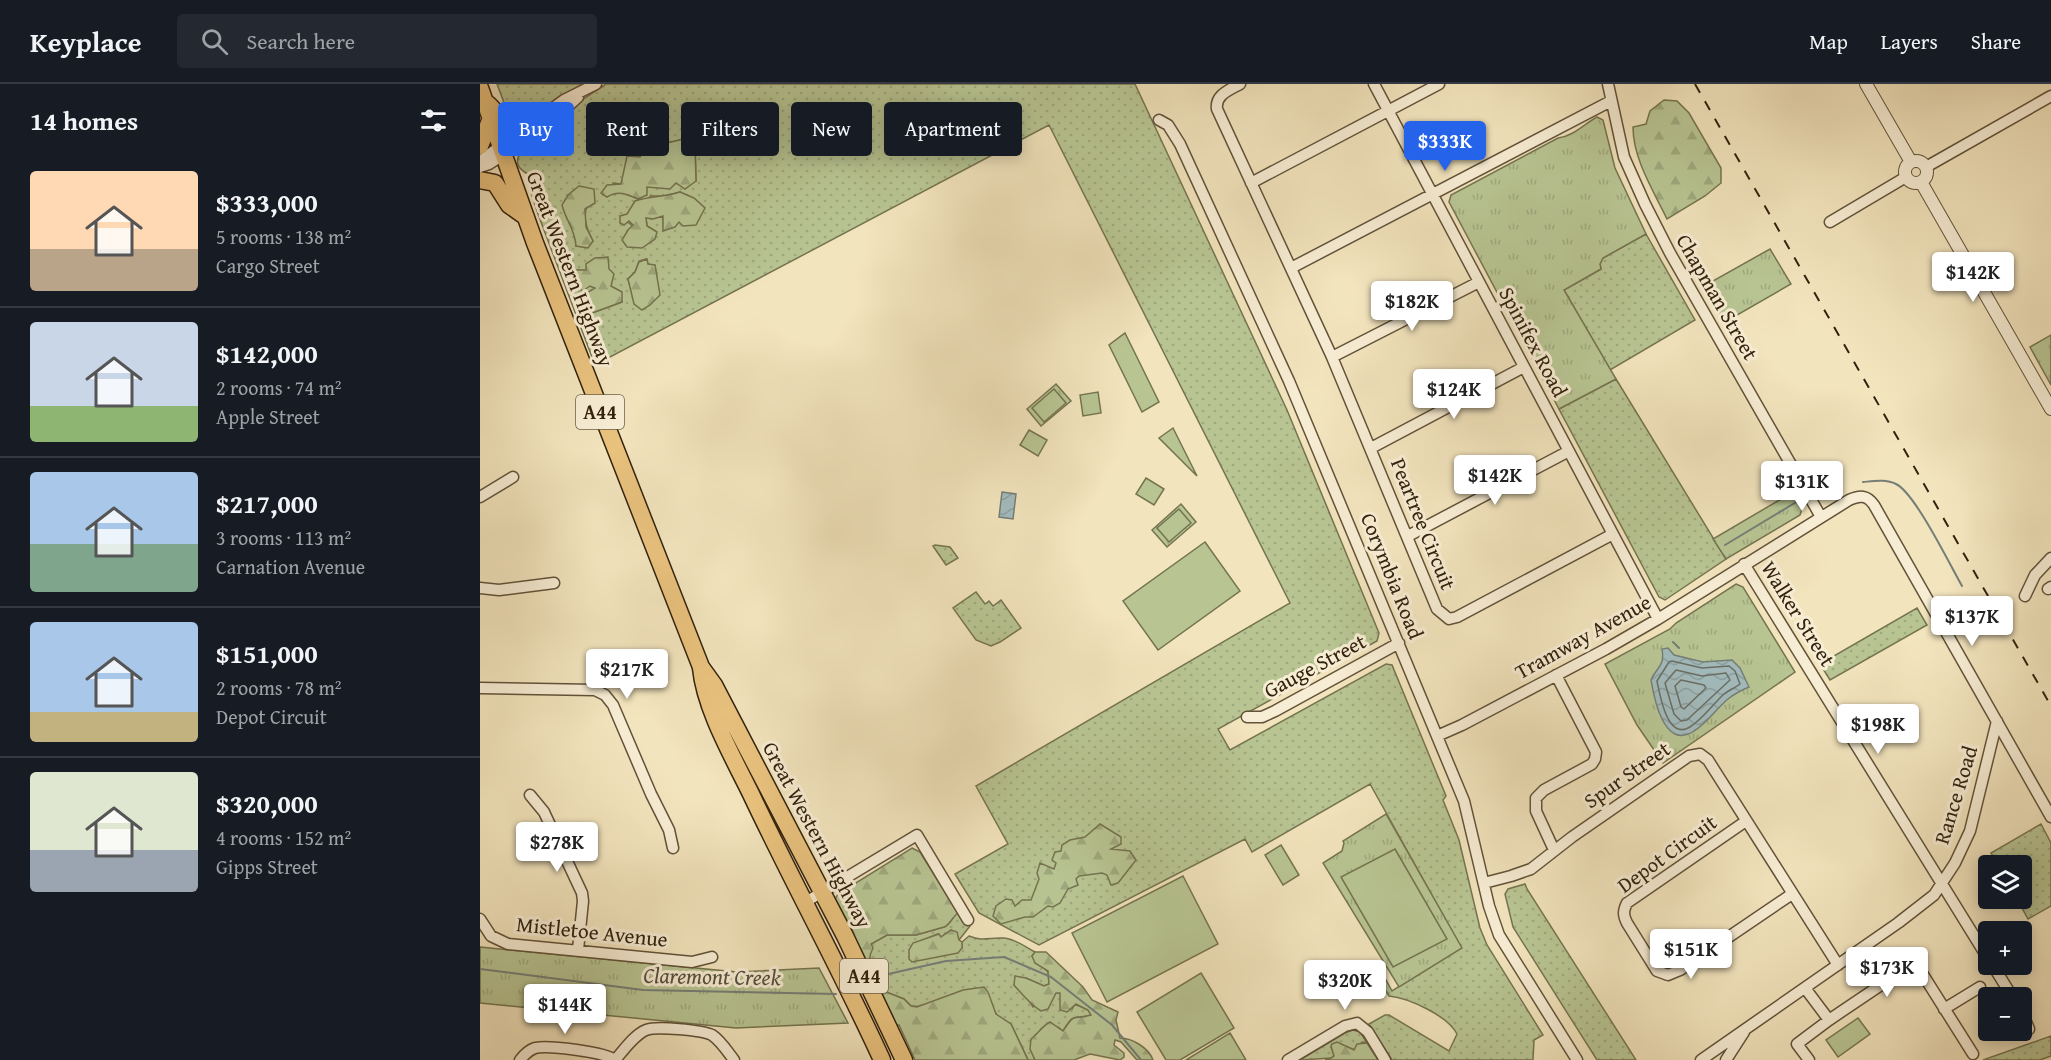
<!DOCTYPE html>
<html lang="en">
<head>
<meta charset="utf-8">
<style>
	:root { --surface:#171b24; --page:#242831; --text:#f1f3f6; --muted:#9ea1a6; --line:#363941; --accent:#2563eb }
	body { margin:0; font-family:"Gentium Book Plus",serif; background:var(--page); color:var(--text); height:100vh; display:flex; flex-direction:column; font-size:22px; white-space:nowrap }
	* { box-sizing:border-box; margin:0 }
	p { font-size:20px; color:var(--muted) }
	.icon { flex:none; width:33px; height:33px; fill:none; stroke:currentColor; stroke-width:2; stroke-linecap:round; stroke-linejoin:round }
	.map { position:relative; flex:1; overflow:hidden }
	.panel { display:flex; flex-direction:column; background:var(--surface); width:480px }
	.panel>* { flex:none }
	.top-card { position:absolute; left:18px; top:18px; width:570px; height:54px; display:flex; gap:12px }
	.controls { position:absolute; left:1498px; top:771px; display:grid; gap:12px }
	.controls a { display:grid; place-items:center; width:54px; height:54px; border-radius:6px; background:var(--surface); box-shadow:0 3px 15px #0003; font-size:30px }
	.price { position:absolute; translate:-50% -51px; padding:0 14px; border-radius:6px; background:#fff; color:#222; font-size:20px; line-height:39px; filter:drop-shadow(0 2px 3px #0008) }
	.price::after { content:''; position:absolute; left:50%; top:36px; width:18px; height:14px; margin-left:-9px; background:inherit; clip-path:polygon(0 0,100% 0,50% 100%) }
	.price.active { background:var(--accent); color:#fff }
	ul { padding:0; list-style:none }
	li { display:flex; align-items:center; gap:18px; height:150px; padding:0 30px }
	li+li { border-top:2px solid var(--line) }
	li span { display:grid; place-items:center; flex:none; width:168px; height:120px; border-radius:6px; color:#555 }
	li>.icon { margin-inline-start:auto }
	span .icon { width:72px; height:72px; fill:#fffc; stroke-width:1 }
	li b { font-size:26px }
	h2 { display:flex; justify-content:space-between; align-items:center; height:72px; padding:0 30px; font-size:26px }
	.tag { padding:0 21px; border-radius:6px; background:var(--surface); box-shadow:0 3px 15px #0003; font-size:21px; line-height:54px }
	.tag.active { background:var(--accent); color:#fff }
	header { display:flex; align-items:center; gap:36px; box-sizing:border-box; height:84px; padding:0 30px; background:var(--surface); border-bottom:2px solid var(--line) }
	header strong { font-size:28px }
	nav { display:flex; gap:33px; margin-inline-start:auto; font-size:21px }
	.search { width:420px; height:54px; background:var(--page); display:flex; align-items:center; gap:15px; box-sizing:border-box; padding:0 21px; border-radius:6px; color:var(--muted); font-size:22px }
	main { display:flex; flex:1; min-height:0 }
	.map>svg:first-child { display:block }
</style>
</head>
<body>
<header>
<strong>Keyplace</strong>
<div class="search"><svg class="icon" aria-label="search" viewBox="0 0 24 24"><circle cx="10" cy="10" r="6"/><path d="M15 15l6 6"/></svg>Search here</div>
<nav><a>Map</a><a>Layers</a><a>Share</a></nav>
</header>
<main>
<section class="panel">
<h2>14 homes<svg class="icon" aria-label="filters" viewBox="0 0 24 24"><path d="M4 7h16M4 17h16"/><circle cx="9" cy="7" r="2"/><circle cx="15" cy="17" r="2"/></svg></h2>
<ul>
<li><span style="background:linear-gradient(#ffd9b3 65%,#b9a48a 0)"><svg class="icon" aria-label="home" viewBox="0 0 24 24"><path d="M3 11l9-7 9 7M6 9v11h12V9"/></svg></span><div><b>$333,000</b><p>5 rooms · 138 m²</p><p>Cargo Street</p></div></li>
<li><span style="background:linear-gradient(#c9d6e8 70%,#8fb573 0)"><svg class="icon" aria-label="home" viewBox="0 0 24 24"><path d="M3 11l9-7 9 7M6 9v11h12V9"/></svg></span><div><b>$142,000</b><p>2 rooms · 74 m²</p><p>Apple Street</p></div></li>
<li><span style="background:linear-gradient(#a9c7e8 60%,#7fa58c 0)"><svg class="icon" aria-label="home" viewBox="0 0 24 24"><path d="M3 11l9-7 9 7M6 9v11h12V9"/></svg></span><div><b>$217,000</b><p>3 rooms · 113 m²</p><p>Carnation Avenue</p></div></li>
<li><span style="background:linear-gradient(#a9c7e8 75%,#c2b280 0)"><svg class="icon" aria-label="home" viewBox="0 0 24 24"><path d="M3 11l9-7 9 7M6 9v11h12V9"/></svg></span><div><b>$151,000</b><p>2 rooms · 78 m²</p><p>Depot Circuit</p></div></li>
<li><span style="background:linear-gradient(#dfe7d0 65%,#9aa5b1 0)"><svg class="icon" aria-label="home" viewBox="0 0 24 24"><path d="M3 11l9-7 9 7M6 9v11h12V9"/></svg></span><div><b>$320,000</b><p>4 rooms · 152 m²</p><p>Gipps Street</p></div></li>
</ul>
</section>
<div class="map">
<svg width="1571" height="976" viewBox="0 0 1571 976">
	<defs>
		<pattern id="grass-dots" width="8" height="8" patternUnits="userSpaceOnUse" patternTransform="scale(1.5)"><rect width="8" height="8" fill="#b8c593"/><path d="M2 2h.1M6 6h.1" fill="none" stroke="#9fa97e" stroke-width="1.8" stroke-linecap="round"/></pattern>
		<pattern id="forest-firs" width="22" height="20" patternUnits="userSpaceOnUse" patternTransform="scale(1.5)"><rect width="22" height="20" fill="#b8c593"/><path d="M5 1l3.5 6h-7zM16 11l3.5 6h-7z" fill="#9fa97e"/></pattern>
		<pattern id="park-tufts" width="24" height="20" patternUnits="userSpaceOnUse" patternTransform="scale(1.5)"><rect width="24" height="20" fill="#b8c593"/><path d="M3 7l-1-3M5 7V3M7 7l1-3M15 17l-1-3M17 17v-4M19 17l1-3" fill="none" stroke="#9fa97e"/></pattern>
		<pattern id="water-waves" width="16" height="10" patternUnits="userSpaceOnUse" patternTransform="scale(1.5)"><rect width="16" height="10" fill="#a2bbbd"/><path d="M0 5q4-4 8 0t8 0" fill="none" stroke="#8ca0a1"/></pattern>
	</defs>
	<rect width="100%" height="100%" fill="#f2e4bd"/>
	<filter id="stains"><feTurbulence type="fractalNoise" baseFrequency=".00333" numOctaves="4"/><feColorMatrix values="0 0 0 0 .2 0 0 0 0 .09 0 0 0 0 .02 0 0 0 .5 -.17"/></filter>
	<radialGradient id="worn" r=".72"><stop offset=".6" stop-color="#630" stop-opacity="0"/><stop offset="1" stop-color="#630" stop-opacity=".3"/></radialGradient>
	<path fill="url(#grass-dots)" stroke="#757450" stroke-width="1.5" fill-rule="evenodd" d="M17 0H106L41 39 25 28 26 24Z
		M126 0H655L807 326 899 549 897 557 738 645 750 666 906 580 912 581 966 712 963 716 979 756 1000 844 1007 861 1063 951 1054 956 1053 976H912L889 940 905 931H909L969 967 977 950C968 932 929 914 909 912L904 904 888 913 885 908 906 896 912 907 981 863 890 700 772 768 765 755 559 861 499 829 475 790 528 760 496 702 810 519 569 41 115 281 58 130 47 96 48 90C38 85 34 78 41 68L85 38 94 21ZM203 55 215 61 216 97 167 103 158 115 146 110 134 108 133 99 141 100 171 57 182 61ZM113 105C104 127 101 135 113 157L96 162 95 149 91 140ZM200 108 184 147 183 132 166 134 167 142 177 148 153 142 140 132 148 130 171 112H186ZM166 175 168 180 175 182 177 195 150 202 148 195 155 188 159 177ZM97 186C116 186 132 203 142 218L112 229 116 204 110 202Z
		M1166 150 1215 236 1130 286 1084 206 1121 185 1120 180 1123 174Z
		M1136 295 1246 475 1185 516 1179 513 1079 325Z
		M455 461 470 463 478 474 466 481 453 462Z
		M496 508 505 520 509 517 513 522 521 516 541 544 520 558 511 562 496 556 473 524Z
		M1437 524 1447 541 1350 596 1340 580Z
		M1561 740 1571 759V822L1548 835 1537 815 1542 814V782L1518 781 1511 769Z
		M1045 800 1047 805 1156 976H1117L1033 843 1025 810 1028 805Z
		M478 829 490 842 479 856 471 846 461 853 458 850 441 857 482 864V858L489 852C504 858 509 853 524 854 536 855 545 863 555 868L552 872 568 888 569 900 564 902 546 894 534 901 548 915 553 923 576 909H581L592 925 595 920 608 926 612 931C593 936 595 927 583 947L578 943 554 970 555 976H548L531 940 518 933 513 924 431 922 424 915 403 907 389 879 391 860 407 851H436L464 843C470 841 472 833 478 829Z
		M873 946 880 948 887 959 882 958 875 966 857 959 852 960 851 963 854 971 852 974 820 976 865 949Z
		M1571 952V972L1560 976H1503Z"/>
	<path fill="url(#forest-firs)" stroke="#757450" stroke-width="1.5" d="M1184 16 1197 17 1209 29 1241 84V99L1225 112 1187 135C1173 106 1153 75 1153 43L1166 40 1170 27Z
		M166 51C177 64 188 59 203 55L215 61 216 97 205 105 196 99 190 105 167 103V111L158 115C147 110 138 106 127 113L121 109 127 101 141 100 147 72 160 73 163 68 157 67 155 57Z
		M99 102 114 105 115 119 105 125 106 143 113 157 108 164 96 162C95 145 86 137 82 121L88 111Z
		M200 108 214 114 225 124 216 141 203 142 199 138 195 143 183 147V132L173 135 166 134 167 142 177 148 175 155 162 164 147 163 142 156 148 146 153 141 149 137 144 141 140 139V132L147 130 155 117C170 112 185 113 200 108Z
		M128 173 129 185 134 190 131 202 142 208V218L112 229 107 226 102 216 108 208 115 204 110 202 103 207 97 204 93 196 97 186H106V180L115 174Z
		M167 175 168 180 175 181 180 211 170 221 162 226 154 220 148 195 155 188 159 178Z
		M620 740 641 753V760L631 765 650 767 656 776 638 799 631 801 627 791 622 789 599 792 596 795 598 801 588 805 580 819 573 823 568 822 553 833H545L521 840 513 832 516 822 526 815 532 816 535 822 542 816H551L559 795 557 789 560 779 574 785 576 779 572 776 575 768 581 767 582 761 590 756 605 753Z
		M432 764 440 768 478 829C472 833 470 841 464 843L436 851H407L391 860 393 864C384 880 394 891 401 906L424 915 431 922 437 923 483 906 504 903 508 908 516 930 531 940 548 976H435L419 941 416 942 354 817 358 810Z
		M471 846 477 848 479 856 482 858V864L478 869 432 878 429 875V866L433 859 459 850 461 853Z
		M555 868H566L603 903 612 916 638 928 636 936 640 954C652 954 669 964 673 976H657L641 958 635 956 634 961 644 969V973L640 976 610 970 594 976H555L550 965 551 955C559 949 561 943 570 938L583 947C597 926 593 937 611 931L608 926 596 920 587 928 580 926V909H576L568 925 561 927C551 921 542 910 534 901L535 892 546 894 564 902 569 900 568 887 555 879 552 872Z
		M857 958 874 966 877 960 887 959 898 976H845L851 974 854 972 851 962 852 960Z"/>
	<path fill="url(#park-tufts)" stroke="#757450" stroke-width="1.5" d="M1117 33 1123 36 1135 84 1166 150 1123 174 1120 180 1121 185 1084 206 1136 295 1079 325 969 118 971 111 1078 54C1094 52 1104 40 1117 33Z
		M1290 165 1311 200 1245 238 1224 202Z
		M1571 251V301L1550 263Z
		M576 300 591 317 561 342 547 325Z
		M1313 408 1322 425 1320 431 1246 475 1233 455Z
		M701 420 716 438 687 463 672 446Z
		M1256 500 1263 503 1315 588 1183 679 1157 641 1125 580 1190 545 1196 539Z
		M906 730 982 864 919 903 843 779 862 767 864 759 863 757Z
		M0 863 257 888 339 884 368 939 256 944 0 919Z"/>
	<path fill="#b8c593" stroke="#757450" stroke-width="1.5" d="M645 249 679 318 662 328 629 261Z
		M574 305 586 319 564 338 552 324Z
		M618 308 621 329 603 332 600 311Z
		M693 344 717 392 679 354Z
		M549 346 567 356 558 372 540 361Z
		M666 394 684 405 674 421 656 410Z
		M699 425 711 439 689 458 677 444Z
		M725 458 760 507 678 566 643 517Z
		M801 761 819 791 803 801 785 771Z
		M915 765 967 855 913 883 861 793Z
		M703 792 738 860 627 918 592 849Z
		M721 889 754 944 700 976H686L657 928Z
		M1378 934 1390 950 1358 973 1346 956Z
		M750 949 766 976H706Z"/>
	<path fill="url(#water-waves)" stroke="#757e77" stroke-width="1.5" d="M522 408 536 410 533 435 519 433Z
		M1188 564 1194 571 1223 578 1252 576 1260 584 1269 603C1262 606 1254 610 1248 615 1236 625 1227 639 1214 647 1184 667 1174 614 1171 596 1177 582 1185 583 1182 565Z"/>
	<g fill="none" stroke-linecap="round" stroke-linejoin="round">
		<path stroke="#6a6e65" stroke-width="1.5" d="M1192 577 1222 584 1249 582 1255 587 1260 600C1255 604 1249 606 1244 610 1233 620 1223 635 1210 643 1187 657 1180 611 1177 597L1189 578Z
			M1196 586 1222 592 1246 589 1250 596 1207 636 1201 637 1194 630 1185 599Z
			M1201 596 1224 601 1226 604 1204 625 1201 623 1195 602Z"/>
		<path stroke="#757e77" stroke-width="2" d="M1383 398C1394 397 1406 395 1416 400 1435 409 1470 481 1482 502
			M1245 461 1318 417
			M1193 558 1199 564
			M0 885 163 906 356 910
			M395 893 466 877 524 873 571 893 632 941 661 976"/>
		<defs>
			<path id="minor" d="M760 0C749 6 735 11 737 25L852 273 957 525 969 535 977 533 1133 450
				M894 0 1178 535
				M1128 0 1144 73 1165 120 1190 169 1341 433
				M679 36 688 41 700 60 809 297 984 717 1009 822 1019 851 1097 976
				M0 77 84 16 116 0
				M0 83 9 80 65 44 98 13
				M1446 83 1571 12
				M771 99 959 0
				M1350 138 1426 93
				M811 184 1131 17
				M852 273 999 198
				M891 364 1044 283
				M0 413 33 393
				M928 452 1089 367
				M1264 480 1509 876
				M0 504 19 506 74 499
				M1568 505 1571 503
				M1545 512 1555 491 1571 474
				M0 604 115 606 125 611 133 621 171 710 189 746 193 764
				M767 633H782L795 627 919 559
				M957 652 982 641 1126 565 1178 535 1369 416C1380 411 1387 411 1394 421L1571 733
				M50 711 64 728 102 809 103 817 98 866
				M1266 737 1147 819C1143 827 1143 831 1147 839L1177 887 1188 891 1200 886 1312 810
				M1074 766 1056 727V714L1064 706 1112 680 1115 675 1116 668 1076 591
				M1004 799 1031 792 1051 785 1092 753 1209 672 1220 670 1228 676 1358 881
				M324 819 437 751 488 836
				M0 835 11 852 28 860 212 878 232 873
				M1512 880 1533 914
				M1325 904 1349 936 1435 878 1493 970
				M1464 925 1500 903
				M1542 928 1549 945
				M40 976C44 971 49 966 55 964 68 961 125 968 135 976
				M135 976C144 966 154 951 166 946 176 942 222 946 232 951 241 957 247 967 254 976
				M808 976 865 942 877 939 888 948 905 976
				M1221 976 1418 839 1454 811 1475 779 1490 747 1517 637
				M1246 976 1264 948
				M1329 976 1317 960 1349 936"/>
			<path id="tertiary" d="M1386 0 1431 78
				M1425 88a11 11 0 1 1 22 0a11 11 0 1 1-22 0Z
				M1441 98 1571 325"/>
			<path id="trunk" d="M0 4 55 159 221 583 234 601 365 852 424 976
				M8 20C21 33 27 45 47 45
				M0 62 11 34
				M0 96 15 99 29 121 46 133
				M221 584C225 625 253 673 271 710 313 799 361 886 402 976"/>
		</defs>
		<use href="#minor" stroke="#625239" stroke-width="13"/>
		<use href="#tertiary" stroke="#625239" stroke-width="14"/>
		<use href="#trunk" stroke="#32220d" stroke-width="19"/>
		<use href="#minor" stroke="#f7edd4" stroke-width="10"/>
		<use href="#tertiary" stroke="#f7edd4" stroke-width="12"/>
		<use href="#trunk" stroke="#e9c27e" stroke-width="16"/>
		<path stroke="#32220d" stroke-width="2" stroke-dasharray="10 10" stroke-linecap="butt" d="M1215 0 1571 622"/>
	</g>
	<g text-anchor="middle" stroke-width="6" stroke-linejoin="round" paint-order="stroke">
		<g fill="#f7edd4" stroke="#6d5f49" stroke-width="1.5">
			<rect x="96" y="311" width="48" height="34" rx="4.5"/>
			<rect x="360" y="875" width="48" height="34" rx="4.5"/>
		</g>
		<g font-size="20" font-weight="bold" fill="#32220d">
			<text x="120" y="335">A44</text>
			<text x="384" y="899">A44</text>
		</g>
		<g font-size="21" fill="#32220d" stroke="#f7edd4">
			<text transform="translate(90 185) rotate(69)" y="7">Great Western Highway</text>
			<text transform="translate(1237 213) rotate(60)" y="7">Chapman Street</text>
			<text transform="translate(1053 258) rotate(62)" y="7">Spinifex Road</text>
			<text transform="translate(943 440) rotate(68)" y="7">Peartree Circuit</text>
			<text transform="translate(912 492) rotate(68)" y="7">Corymbia Road</text>
			<text transform="translate(1318 530) rotate(58)" y="7">Walker Street</text>
			<text transform="translate(1103 553) rotate(-29)" y="7">Tramway Avenue</text>
			<text transform="translate(835 582) rotate(-28)" y="7">Gauge Street</text>
			<text transform="translate(1147 691) rotate(-35)" y="7">Spur Street</text>
			<text transform="translate(1476 711) rotate(-73)" y="7">Rance Road</text>
			<text transform="translate(337 751) rotate(62)" y="7">Great Western Highway</text>
			<text transform="translate(1187 770) rotate(-36)" y="7">Depot Circuit</text>
			<text transform="translate(112 848) rotate(6)" y="7">Mistletoe Avenue</text>
		</g>
		<g font-size="22" font-style="italic" fill="#545042" stroke="#f7edd4">
			<text transform="translate(232 892) rotate(1)" y="8">Claremont Creek</text>
		</g>
	</g>
	<rect width="100%" height="100%" filter="url(#stains)"/>
	<rect width="100%" height="100%" fill="url(#worn)"/>
</svg>
<div class="controls">
<a><svg class="icon" aria-label="layers" viewBox="0 0 24 24"><path d="M12 4l9 5-9 5-9-5zM3 14l9 5 9-5"/></svg></a>
<a>+</a>
<a>−</a>
</div>
<b class="price active" style="left:965px;top:88px">$333K</b>
<b class="price" style="left:1493px;top:219px">$142K</b>
<b class="price" style="left:932px;top:248px">$182K</b>
<b class="price" style="left:974px;top:336px">$124K</b>
<b class="price" style="left:1015px;top:422px">$142K</b>
<b class="price" style="left:1322px;top:428px">$131K</b>
<b class="price" style="left:1492px;top:563px">$137K</b>
<b class="price" style="left:147px;top:616px">$217K</b>
<b class="price" style="left:1398px;top:671px">$198K</b>
<b class="price" style="left:77px;top:789px">$278K</b>
<b class="price" style="left:1211px;top:896px">$151K</b>
<b class="price" style="left:1407px;top:914px">$173K</b>
<b class="price" style="left:865px;top:927px">$320K</b>
<b class="price" style="left:85px;top:951px">$144K</b>
<div class="top-card">
<a class="tag active">Buy</a>
<a class="tag">Rent</a>
<a class="tag">Filters</a>
<a class="tag">New</a>
<a class="tag">Apartment</a>
</div>
</div>
</main>
</body>
</html>
